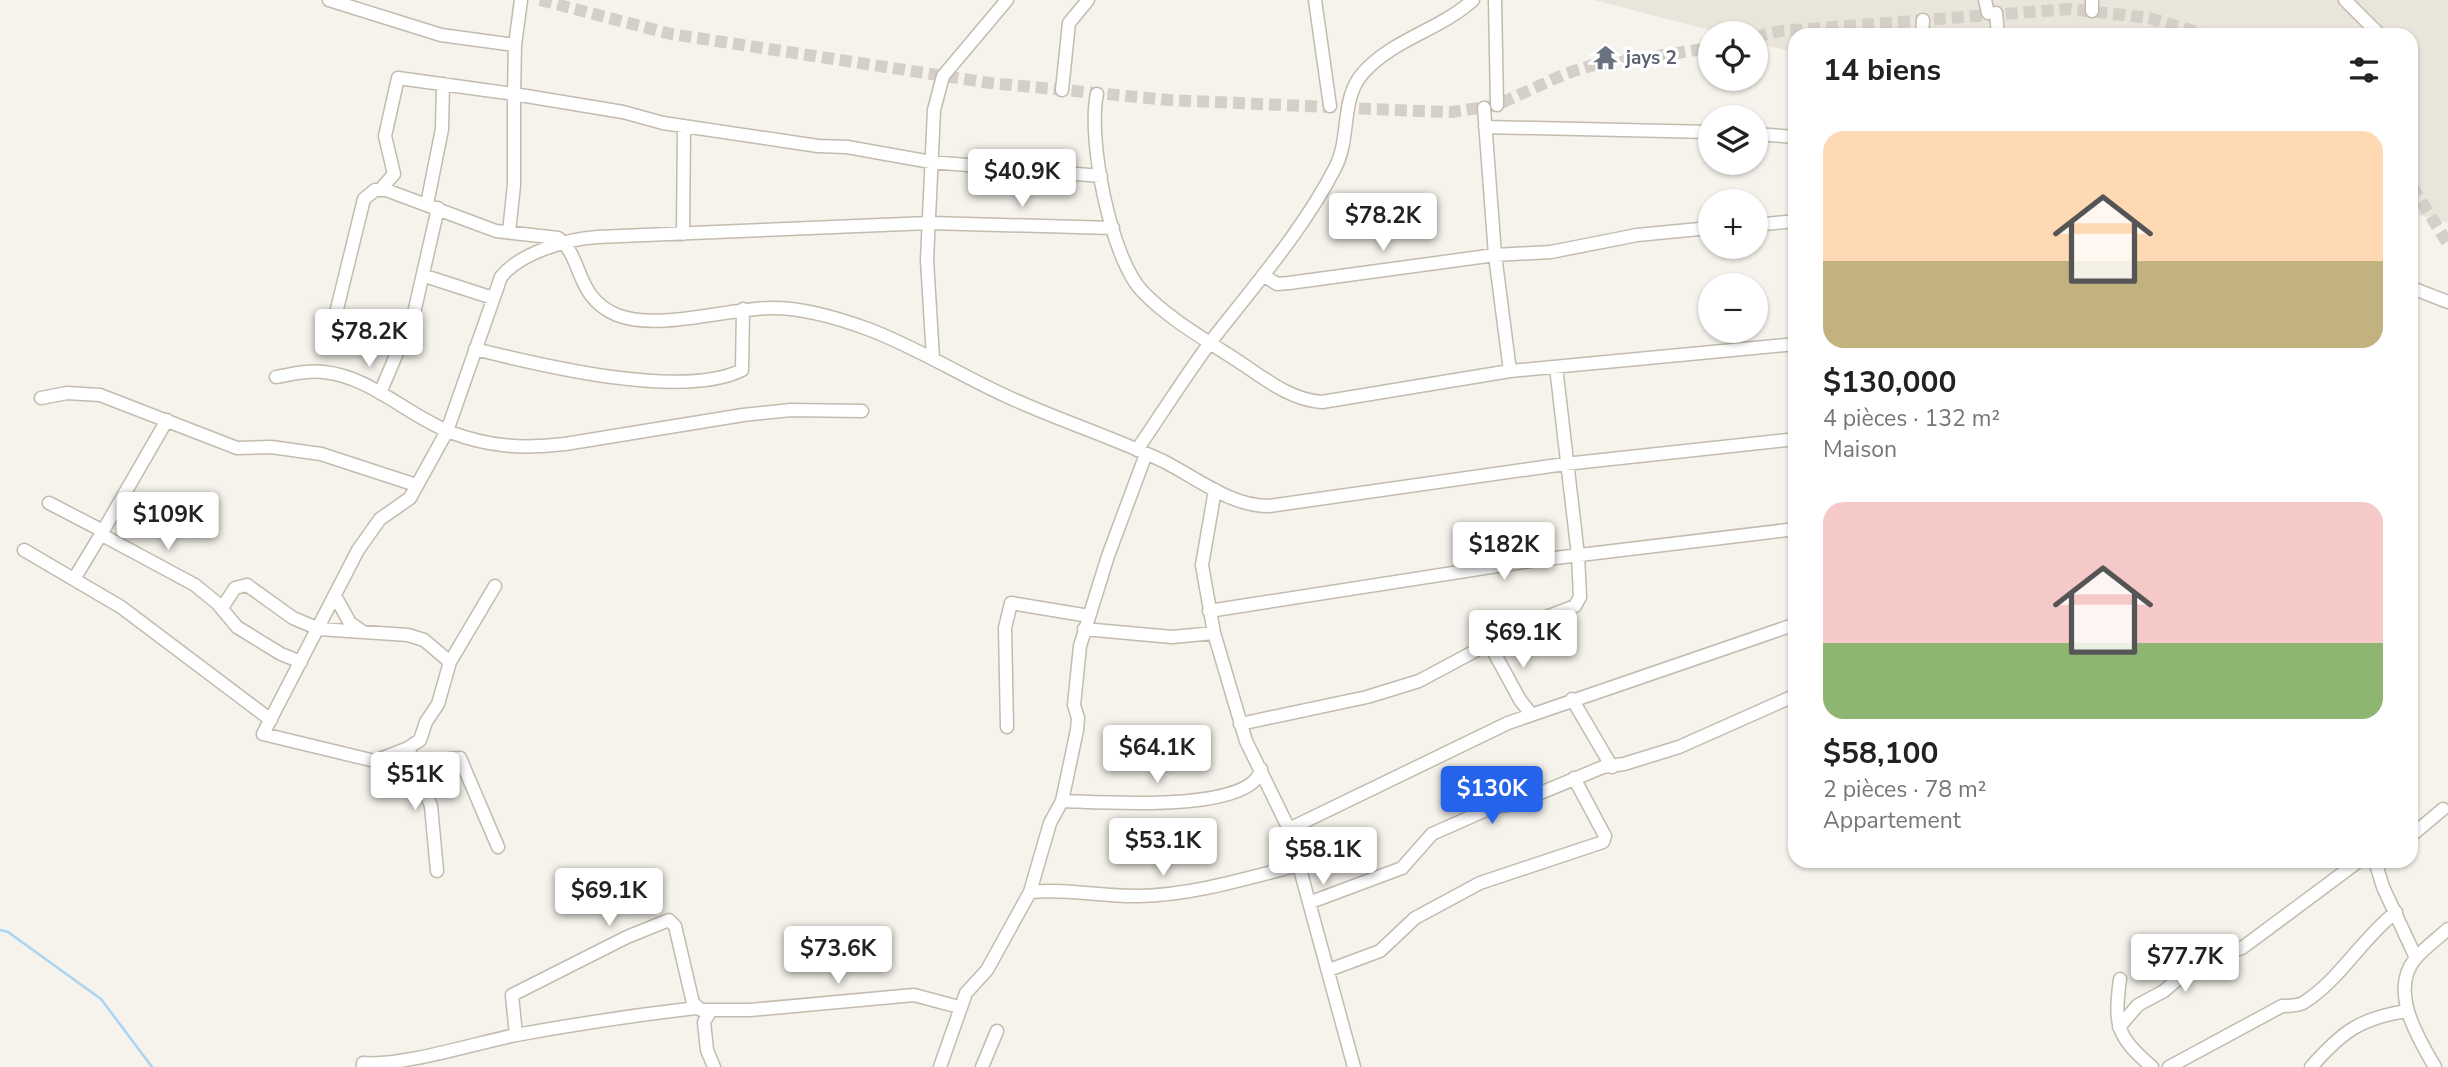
<!DOCTYPE html>
<html lang="fr">
<head>
<meta charset="utf-8">
<style>
	:root { --surface:#fff; --page:#f6f6f6; --text:#222; --muted:#767676; --accent:#2563eb }
	body { margin:0; font-family:"Nunito Sans",sans-serif; background:var(--page); color:var(--text); height:100vh; display:flex; flex-direction:column; font-size:26px; white-space:nowrap }
	* { box-sizing:border-box; margin:0 }
	p { font-size:23px; color:var(--muted) }
	.icon { flex:none; width:38px; height:38px; fill:none; stroke:currentColor; stroke-width:2; stroke-linecap:round; stroke-linejoin:round }
	.map { position:relative; flex:1; overflow:hidden }
	.details { position:absolute; left:1788px; top:28px; width:630px; height:840px; display:flex; flex-direction:column; background:var(--surface); border-radius:21px; box-shadow:0 2px 5px #0004 }
	.details>* { flex:none }
	.fabs { position:absolute; left:1698px; top:21px; display:grid; gap:14px }
	.fabs a { display:grid; place-items:center; width:70px; height:70px; border-radius:50%; background:var(--surface); box-shadow:0 2px 5px #0004; font-size:35px }
	.price { position:absolute; translate:-50% -60px; padding:0 16px; border-radius:7px; background:#fff; color:#222; font-size:23px; line-height:46px; filter:drop-shadow(0 2px 4px #0008) }
	.price::after { content:''; position:absolute; left:50%; top:42px; width:21px; height:16px; margin-left:-10px; background:inherit; clip-path:polygon(0 0,100% 0,50% 100%) }
	.price.current { background:var(--accent); color:#fff }
	ul { padding:0; list-style:none }
	li { display:grid; align-content:center; gap:14px; height:371px; padding:0 35px }
	li span { display:grid; place-items:center; height:217px; border-radius:21px; color:#555 }
	li>.icon { margin-inline-start:auto }
	span .icon { width:126px; height:126px; fill:#fffc; stroke-width:1 }
	li b { font-size:30px }
	h2 { display:flex; justify-content:space-between; align-items:center; height:84px; padding:0 35px; font-size:30px }
	.map>svg:first-child { display:block }
</style>
</head>
<body>
<div class="map">
<svg width="2448" height="1067" viewBox="0 0 2448 1067">
	<rect width="100%" height="100%" fill="#f6f3ec"/>
	<path fill="#eae5da" d="M1594 0H2448V223L2412 213V35H1796L1795 53 1755 42V33H1721Z"/>
	<g fill="none" stroke-linecap="round" stroke-linejoin="round">
		<path stroke="#a9d4f2" stroke-width="2.5" d="M0 930 8 932 101 999 152 1067"/>
		<path stroke="#d4d0c8" stroke-width="12" stroke-dasharray="12 6" stroke-linecap="butt" d="M540 0 671 34 990 83 1169 100 1418 111 1452 112 1497 105 1565 74 1590 66 1710 48
			M1755 37 1780 31 2070 9 2149 18 2208 35
			M2412 186 2448 244"/>
		<defs>
			<path id="minor" d="M329 0 441 35 515 45
				M521 0 515 45 514 94 623 112 663 123 818 146 847 147 931 162 1101 176
				M1315 0 1330 106
				M1495 0 1497 105
				M1985 0 1988 13
				M2092 0V11
				M2345 0 2380 35
				M1996 13 1998 35
				M1922 35 1923 20
				M1062 90 1069 23 1088 0
				M1097 94C1087 138 1111 260 1143 292 1169 319 1206 340 1238 361 1264 378 1290 400 1322 402L1510 371 1796 344
				M1484 108 1495 255 1510 371
				M1485 127 1710 132
				M1755 134 1796 137
				M380 190 394 174 385 136 398 78 514 94V185L509 232
				M427 204 442 129 443 84
				M1755 225 1796 221
				M683 234 684 126
				M1263 275 1277 284 1289 283 1495 255 1551 252 1637 235 1710 228
				M425 276 493 298
				M2412 288 2448 302
				M337 309 364 199 375 190H386L496 231 558 238C584 258 574 297 617 315 658 331 726 309 770 308 802 307 838 318 868 329 916 347 960 375 1006 396 1058 420 1112 437 1163 461 1197 478 1230 506 1269 506L1565 464 1796 439
				M475 349C539 365 682 400 742 370L743 309
				M933 358 927 260 934 110 943 76 1007 0
				M276 377C292 374 309 370 324 372 371 377 407 415 450 432 489 447 524 449 565 444L743 415 791 410 862 411
				M380 393 414 313 438 208
				M41 398 67 393 100 395 237 448 271 447 321 454 416 485
				M167 420 103 531 104 536 195 585 217 603 237 627 281 654 301 662
				M1137 450C1162 413 1186 375 1212 340 1254 286 1304 229 1335 168 1351 138 1340 99 1363 73 1393 39 1440 30 1473 0
				M1215 490 1202 565 1214 633 1246 741 1289 829 1354 1067
				M49 503 103 531 74 579
				M24 550 121 607 271 720
				M495 586 450 662 438 704 426 722 420 740 408 748 375 761 263 734 358 550 380 519 410 498 447 431 501 277C520 253 567 239 597 237L929 223 1113 228
				M335 596 350 623 363 632
				M222 608 235 588 247 585 293 618 319 629 408 635 424 640 450 662
				M1209 611 1530 561 1796 529
				M1084 629 1172 637 1214 633
				M1490 645 1520 700 1531 714
				M1572 699 1612 767
				M1240 724 1367 697 1419 681 1520 627 1575 606 1580 597 1578 555 1556 367
				M1007 727 1005 628 1011 603 1089 616
				M408 748 431 806 437 871
				M421 778 450 759 460 758 498 847
				M1062 801C1100 802 1252 814 1261 769
				M1289 829 1508 723 1796 624
				M2412 835 2443 809
				M2375 861 2383 887 2416 958
				M1030 892C1066 888 1103 897 1139 896 1193 895 1247 878 1299 865
				M1311 902 1402 868 1432 834 1493 807 1514 804 1603 767 1624 764 1679 747 1796 695
				M1329 970 1380 951 1415 918 1480 883 1603 842 1605 836 1574 778
				M2120 979C2114 1025 2116 1036 2152 1067
				M710 1012 704 1022 707 1050 714 1067
				M2119 1027 2138 1005 2164 991 2195 964 2242 948 2359 861
				M516 1035 512 995 627 937 669 920 675 926 693 1003 701 1010H750L914 995 959 1007
				M363 1067V1063C400 1067 476 1043 516 1035 576 1024 636 1015 696 1008
				M940 1067 966 993 987 970 1030 892 1050 823 1062 801 1077 730 1078 718 1074 705 1080 646 1108 556 1146 454
				M982 1067 997 1031
				M2169 1067 2282 1006C2288 1006 2297 1006 2303 1003 2340 980 2362 938 2396 912
				M2311 1067C2342 1032 2360 1018 2407 1011
				M2435 1067C2418 1038 2389 991 2415 959 2424 948 2437 939 2448 929"/>
		</defs>
		<use href="#minor" stroke="#c2bbae" stroke-width="15"/>
		<use href="#minor" stroke="#fff" stroke-width="12"/>
	</g>
	<defs>
		<symbol id="temple-bare" viewBox="-9 -9 18 18"><path d="M0-6L5-2H3V0L6.5 2.5H4V6H1.5V3h-3V6H-4V2.5H-6.5L-3 0V-2H-5Z" fill="#6b7280" stroke="#fff" stroke-width="2.5" paint-order="stroke"/></symbol>
	</defs>
	<g fill-rule="evenodd">
		<use href="#temple-bare" x="1588" y="40" width="35" height="35"/>
	</g>
	<g text-anchor="middle" stroke-width="7" stroke-linejoin="round" paint-order="stroke">
		<g font-size="19" font-weight="bold" fill="#5b616d" stroke="#fff" text-anchor="start">
			<text x="1626" y="64">jays 2</text>
		</g>
	</g>
</svg>
<div class="fabs">
<a><svg class="icon" aria-label="locate" viewBox="0 0 24 24"><circle cx="12" cy="12" r="6"/><path d="M12 2v4M12 18v4M2 12h4M18 12h4"/></svg></a>
<a><svg class="icon" aria-label="layers" viewBox="0 0 24 24"><path d="M12 4l9 5-9 5-9-5zM3 14l9 5 9-5"/></svg></a>
<a>+</a>
<a>−</a>
</div>
<b class="price" style="left:1022px;top:209px">$40.9K</b>
<b class="price" style="left:1383px;top:253px">$78.2K</b>
<b class="price" style="left:369px;top:369px">$78.2K</b>
<b class="price" style="left:168px;top:552px">$109K</b>
<b class="price" style="left:1504px;top:582px">$182K</b>
<b class="price" style="left:1523px;top:670px">$69.1K</b>
<b class="price" style="left:1157px;top:785px">$64.1K</b>
<b class="price" style="left:415px;top:812px">$51K</b>
<b class="price current" style="left:1492px;top:826px">$130K</b>
<b class="price" style="left:1163px;top:878px">$53.1K</b>
<b class="price" style="left:1323px;top:887px">$58.1K</b>
<b class="price" style="left:609px;top:928px">$69.1K</b>
<b class="price" style="left:838px;top:986px">$73.6K</b>
<b class="price" style="left:2185px;top:994px">$77.7K</b>
<section class="details">
<h2>14 biens<svg class="icon" aria-label="filters" viewBox="0 0 24 24"><path d="M4 7h16M4 17h16"/><circle cx="9" cy="7" r="2"/><circle cx="15" cy="17" r="2"/></svg></h2>
<ul>
<li><span style="background:linear-gradient(#ffd9b3 60%,#c2b280 0)"><svg class="icon" aria-label="home" viewBox="0 0 24 24"><path d="M3 11l9-7 9 7M6 9v11h12V9"/></svg></span><div><b>$130,000</b><p>4 pièces · 132 m²</p><p>Maison</p></div></li>
<li><span style="background:linear-gradient(#f6c9c9 65%,#8fb573 0)"><svg class="icon" aria-label="home" viewBox="0 0 24 24"><path d="M3 11l9-7 9 7M6 9v11h12V9"/></svg></span><div><b>$58,100</b><p>2 pièces · 78 m²</p><p>Appartement</p></div></li>
</ul>
</section>
</div>
</body>
</html>
